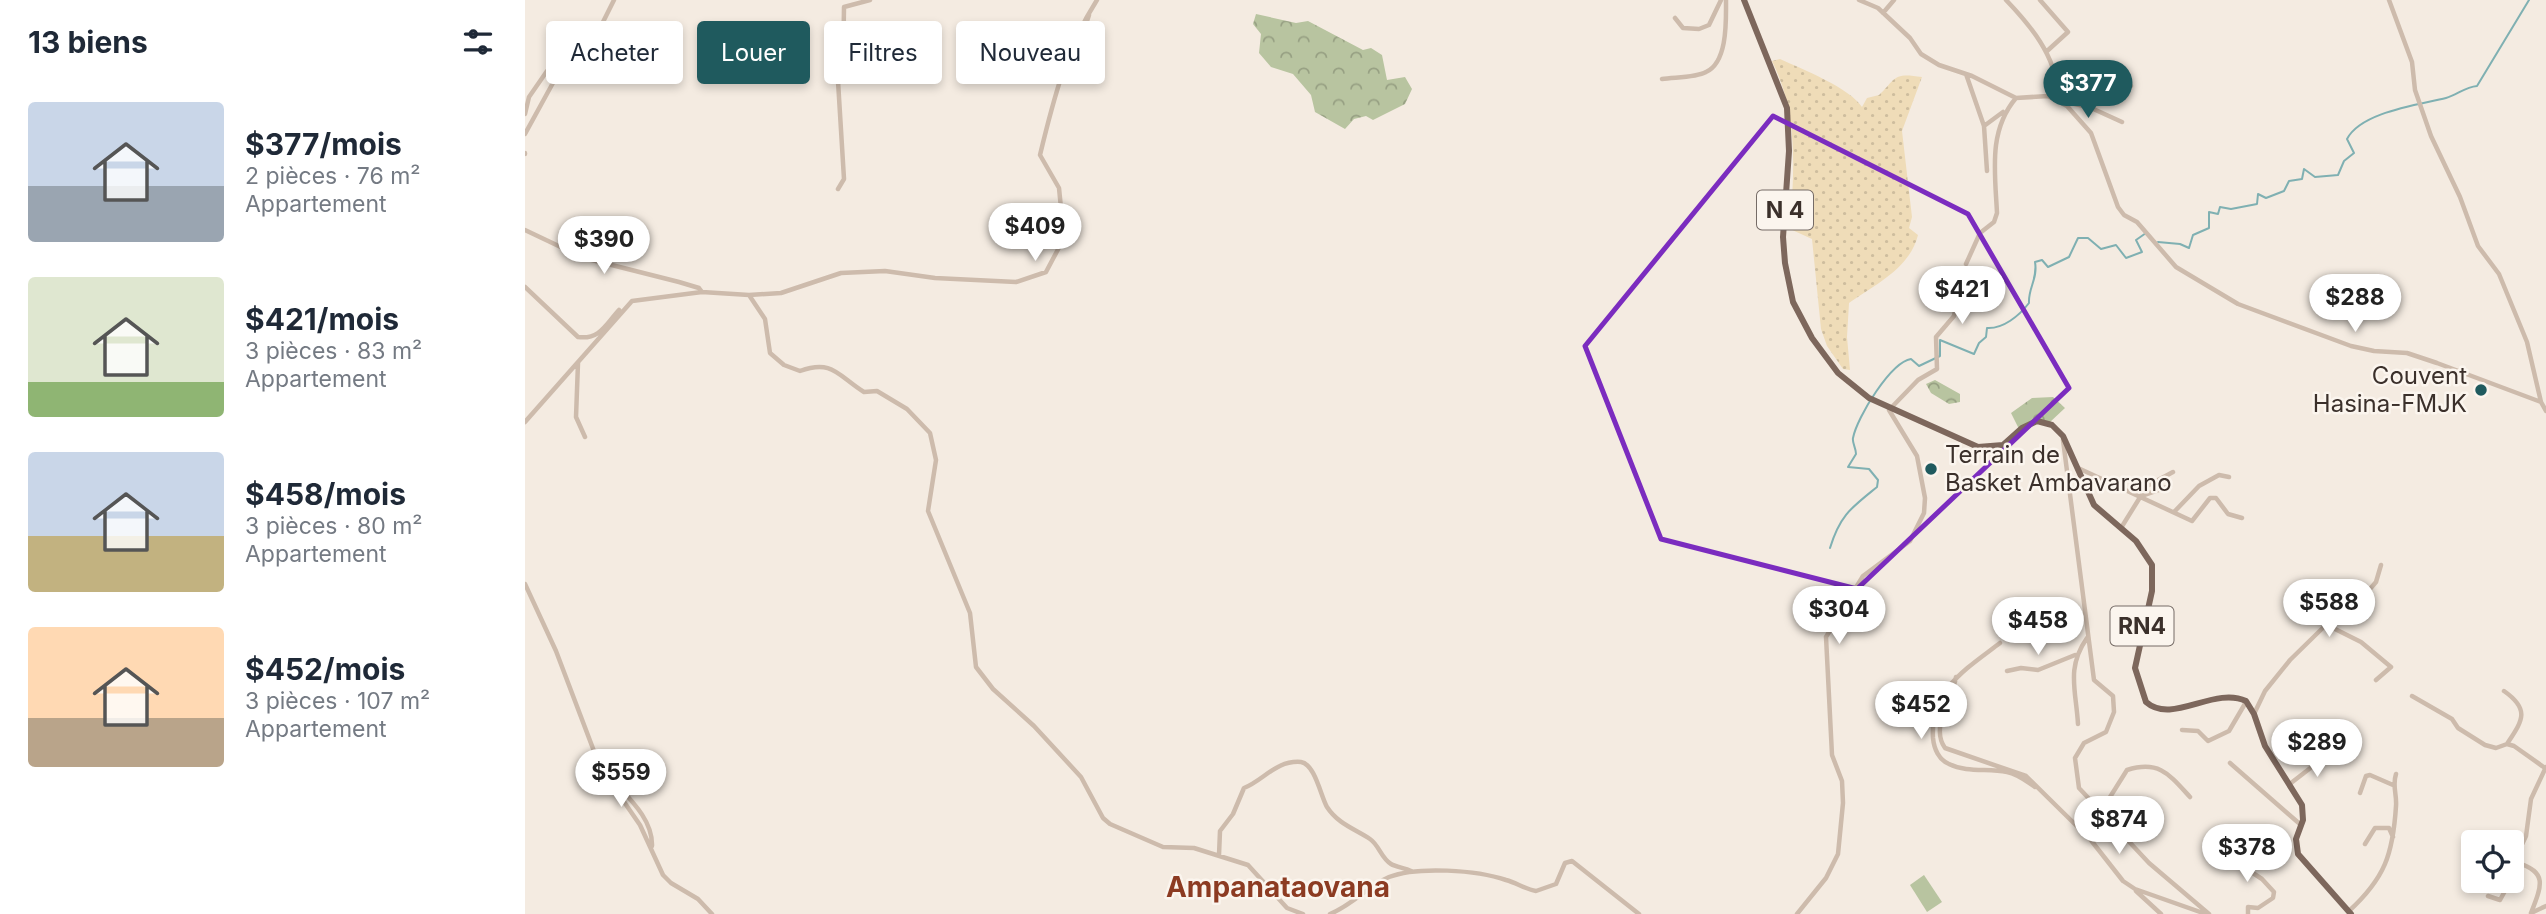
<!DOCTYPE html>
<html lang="fr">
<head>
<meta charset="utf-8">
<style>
	:root { --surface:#fff; --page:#f2f2f3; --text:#1f2937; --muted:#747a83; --accent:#1f5a5e }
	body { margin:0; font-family:Inter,sans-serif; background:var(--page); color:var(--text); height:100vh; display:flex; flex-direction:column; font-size:26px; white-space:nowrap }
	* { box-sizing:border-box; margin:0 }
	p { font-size:23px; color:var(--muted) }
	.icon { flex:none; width:38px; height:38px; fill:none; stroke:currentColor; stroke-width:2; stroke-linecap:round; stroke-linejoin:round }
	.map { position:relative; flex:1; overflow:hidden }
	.side { display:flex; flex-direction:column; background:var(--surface); width:525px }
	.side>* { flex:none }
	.banner { position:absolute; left:21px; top:21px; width:665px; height:63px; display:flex; gap:14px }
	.buttons { position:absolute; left:1936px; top:830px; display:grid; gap:14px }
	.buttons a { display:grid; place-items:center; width:63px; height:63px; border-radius:7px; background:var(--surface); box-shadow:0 4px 10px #0003; font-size:35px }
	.price { position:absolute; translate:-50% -60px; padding:0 16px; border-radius:24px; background:#fff; color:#222; font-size:23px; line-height:46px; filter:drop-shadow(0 2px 4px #0008) }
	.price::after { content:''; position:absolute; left:50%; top:42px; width:21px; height:16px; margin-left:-10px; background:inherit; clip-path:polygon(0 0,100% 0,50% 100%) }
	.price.active { background:var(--accent); color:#fff }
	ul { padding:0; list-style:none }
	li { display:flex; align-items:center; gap:21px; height:175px; padding:0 28px }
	li span { display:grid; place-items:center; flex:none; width:196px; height:140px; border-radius:7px; color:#555 }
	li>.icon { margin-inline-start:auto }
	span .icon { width:84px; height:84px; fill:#fffc; stroke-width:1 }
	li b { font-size:30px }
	h2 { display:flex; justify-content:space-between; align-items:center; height:84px; padding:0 28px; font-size:30px }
	.tag { padding:0 24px; border-radius:7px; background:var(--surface); box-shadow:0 4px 10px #0003; font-size:24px; line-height:63px }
	.tag.active { background:var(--accent); color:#fff }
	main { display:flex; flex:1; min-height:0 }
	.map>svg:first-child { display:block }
</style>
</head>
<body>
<main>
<section class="side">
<h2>13 biens<svg class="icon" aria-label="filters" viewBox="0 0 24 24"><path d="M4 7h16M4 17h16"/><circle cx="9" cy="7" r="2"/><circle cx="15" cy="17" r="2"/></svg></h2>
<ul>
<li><span style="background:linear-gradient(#c9d6e8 60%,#9aa5b1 0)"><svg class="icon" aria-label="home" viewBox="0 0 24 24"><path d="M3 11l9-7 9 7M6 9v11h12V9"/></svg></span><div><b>$377/mois</b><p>2 pièces · 76 m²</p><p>Appartement</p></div></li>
<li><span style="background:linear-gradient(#dfe7d0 75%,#8fb573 0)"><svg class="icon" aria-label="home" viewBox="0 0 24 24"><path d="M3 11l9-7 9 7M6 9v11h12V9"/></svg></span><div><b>$421/mois</b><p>3 pièces · 83 m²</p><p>Appartement</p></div></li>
<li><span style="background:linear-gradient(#c9d6e8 60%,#c2b280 0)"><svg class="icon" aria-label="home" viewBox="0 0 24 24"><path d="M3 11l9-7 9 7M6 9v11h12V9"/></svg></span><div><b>$458/mois</b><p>3 pièces · 80 m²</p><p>Appartement</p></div></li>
<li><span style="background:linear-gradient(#ffd9b3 65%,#b9a48a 0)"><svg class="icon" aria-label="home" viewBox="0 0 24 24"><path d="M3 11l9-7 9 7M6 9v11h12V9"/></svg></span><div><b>$452/mois</b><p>3 pièces · 107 m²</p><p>Appartement</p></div></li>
</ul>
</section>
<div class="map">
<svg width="2021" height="914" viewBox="0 0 2021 914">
	<defs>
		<pattern id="forest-crowns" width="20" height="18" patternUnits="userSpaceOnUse" patternTransform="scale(1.75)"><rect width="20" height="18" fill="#b8c4a0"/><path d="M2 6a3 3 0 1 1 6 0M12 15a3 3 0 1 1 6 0" fill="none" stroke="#97a083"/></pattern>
		<pattern id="sand-dots" width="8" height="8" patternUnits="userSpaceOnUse" patternTransform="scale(1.75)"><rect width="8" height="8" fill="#efdcb8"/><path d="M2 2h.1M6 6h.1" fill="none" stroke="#cebd9e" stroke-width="1.8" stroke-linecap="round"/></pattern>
	</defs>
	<rect width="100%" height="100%" fill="#f4ebe1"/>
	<path fill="url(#forest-crowns)" d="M731 14 771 23 783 21 838 50 846 48 857 55 862 80 880 77 887 89 880 104 848 120 841 116 829 119 820 129 790 112 786 95 768 74 746 67 734 53 736 34 728 24Z
		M1410 380 1435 394V402L1424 404 1406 393 1401 384Z
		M1528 397 1540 408 1524 423 1517 422 1494 429 1486 413 1507 398Z"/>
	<path fill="url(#sand-dots)" d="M1255 59C1277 69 1325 88 1337 107L1342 98 1354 95C1371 79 1367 72 1397 77L1377 131 1387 217 1384 228 1393 235C1385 268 1351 284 1324 303L1322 337 1325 370 1318 369 1302 346 1296 329 1287 239 1265 229C1269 171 1274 115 1247 61Z"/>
	<path fill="#b8c4a0" d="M1399 875 1417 902 1402 912 1385 885Z"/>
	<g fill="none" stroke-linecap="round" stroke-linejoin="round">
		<path stroke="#7fb0b2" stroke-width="2" d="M1633 242 1655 244 1664 248 1668 235 1684 228V212L1693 214 1695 207 1706 209 1732 204 1733 194 1741 198 1759 191 1764 181 1777 179 1779 169 1790 177 1813 175 1819 161 1829 153 1822 139C1836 112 1893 105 1921 98 1932 95 1940 87 1952 86L2004 0
			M1305 548C1315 515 1326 508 1352 487L1353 480 1344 469 1323 467 1331 454C1331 448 1327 443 1328 438 1332 417 1366 362 1386 359L1394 366 1415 356V340L1449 354 1454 343 1461 337 1462 328C1478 329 1494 316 1504 303 1503 288 1513 279 1510 262L1517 260 1523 267 1544 257 1553 238H1563L1576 249 1591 245 1601 258 1617 252 1611 240 1621 233"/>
		<path stroke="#cdbbac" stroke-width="4.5" d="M1334 0 1353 8 1385 38 1396 54 1414 65 1447 76 1491 98 1523 96 1542 106 1566 133 1593 207 1599 215 1612 222 1651 267 1713 304 1826 346 1849 351 1882 353 1912 363 2016 402 2021 411
			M1481 0C1505 25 1531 56 1532 91
			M1515 0 1543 32 1521 52
			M1864 0 1887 62 1890 90 1906 136 1935 197 1953 246 1974 274 2002 342 2016 402
			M1358 13 1369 0
			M1150 18 1158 28 1174 29 1184 25 1196 0
			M555 42 564 15
			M1441 74 1459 126 1462 171
			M1137 79C1149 77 1170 78 1181 72 1203 62 1201 20 1201 0
			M1524 96 1532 91 1606 86
			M1536 101 1564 107 1597 122
			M0 114 4 97 22 71
			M1459 126 1478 112
			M0 134 29 81 71 36 89 0
			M0 153V154
			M313 189 319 179 313 81 318 72 319 7 345 0
			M0 230 59 258 154 282 174 288 177 292
			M1441 264 1455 233 1469 222 1472 213C1470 172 1463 131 1491 98
			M0 287 53 337C75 340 81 324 94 310
			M224 295 240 319 245 353 259 365 275 371C308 359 313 376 339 392L352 391 382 409 405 433 411 460 403 511 445 613 451 667 468 689 509 726 556 777 578 818 585 824 638 847 669 848 723 865 762 908 778 914
			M53 363 51 417 60 437
			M0 422 107 301 177 292 224 295 256 293 316 273 360 271 410 278 491 282 521 272 539 238 534 188 515 155C528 101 542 46 572 0
			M1538 440 1569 680 1588 696 1589 712 1581 732 1559 743 1550 758 1554 788 1624 863 1684 914
			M1553 468 1667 521 1685 498H1691L1703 514 1717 518
			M1616 496 1645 486
			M1650 511 1674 486 1694 475 1704 477
			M1596 528 1622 486 1648 472
			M0 584 31 651 75 767 115 825 138 875 146 883 173 899 187 914
			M1800 624 1836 642 1866 667 1851 680
			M1475 643C1441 669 1405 690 1408 738 1409 749 1414 760 1424 764 1442 773 1463 768 1482 772 1493 774 1501 781 1510 787
			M1482 671 1496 668 1513 670 1550 655
			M1431 677C1427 700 1405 727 1420 748L1501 776 1565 839 1598 881 1610 889 1681 914
			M1979 691C2006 710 1997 721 1982 744
			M1887 696 1927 719 1933 728 1960 745 1971 748 1982 744 1989 746 2020 768
			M1729 714 1740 691 1765 660 1811 615 1821 595 1839 596 1851 582 1856 565
			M1553 724C1551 690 1541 668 1562 638
			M1657 730 1673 731 1683 741 1704 731 1721 702
			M1705 763 1776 825
			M83 775C100 795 128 817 127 846
			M1766 783 1788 766 1795 755
			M1835 793 1841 776 1845 775 1868 785
			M1575 813 1602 770C1634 760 1644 774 1665 797
			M1695 828 1714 849 1708 860 1737 879 1749 892 1748 898 1733 908 1723 907V914
			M1840 844 1850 828H1864L1868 837
			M694 855 695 831 708 814 719 788C739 780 751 760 776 762 790 764 796 797 802 807 813 824 830 829 845 839 854 845 856 858 866 864 871 867 880 868 886 871
			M1992 859 1994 863C2021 873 2018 883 2006 913
			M1986 876 1988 863 2001 836 2006 799 2021 767
			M1611 891 1636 914
			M1963 896 1975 900 1986 880
			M1824 911C1860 878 1868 854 1871 806 1872 794 1867 786 1871 774
			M2006 913 2021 906
			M805 914C829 904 843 886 864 877 892 866 952 870 981 880 992 883 1000 889 1011 891L1031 884 1040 863 1047 861 1114 914
			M1272 914 1301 878 1313 854 1318 803 1317 781 1307 755 1301 637 1338 576 1385 541 1399 513 1400 498 1392 456 1364 410 1393 380 1412 369 1411 337 1429 316 1431 305 1425 301 1427 293"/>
		<path stroke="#7d675c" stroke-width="6" d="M1219 0 1262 108 1264 151 1258 237 1260 263 1268 302 1287 338 1313 373 1344 398 1453 447 1478 445 1497 428 1512 421 1527 425 1538 436 1569 505 1611 541 1627 565V591L1610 668 1621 702C1647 725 1689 686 1721 701L1729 714 1740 746 1777 805 1778 820 1771 839 1773 854 1826 914"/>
	</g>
	<path fill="none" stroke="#7b2cbf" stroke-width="5" stroke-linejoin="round" d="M1248 116 1443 214 1544 388 1332 589 1136 539 1060 346Z"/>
	<g fill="#1f5a5e" stroke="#fbf5ee" stroke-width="2.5">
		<circle cx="1956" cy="390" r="7"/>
		<circle cx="1406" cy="469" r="7"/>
	</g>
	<g text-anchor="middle" stroke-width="5" stroke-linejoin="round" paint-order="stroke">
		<g fill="#fbf5ee" stroke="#756b66" stroke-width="2">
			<rect x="1232" y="190.5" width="56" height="39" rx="5"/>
			<rect x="1585.5" y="606.5" width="63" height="39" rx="5"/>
		</g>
		<g font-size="23" font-weight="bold" fill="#3b302b">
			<text x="1260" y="218">N 4</text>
			<text x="1617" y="634">RN4</text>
		</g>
		<g font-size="24" fill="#3b302b" stroke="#fbf5ee" text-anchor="end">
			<text x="1942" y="384">Couvent<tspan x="1942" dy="28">Hasina-FMJK</tspan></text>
			<text x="1420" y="463" text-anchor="start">Terrain de<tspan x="1420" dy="28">Basket Ambavarano</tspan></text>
		</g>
		<g font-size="28" font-weight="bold" fill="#8c3b22" stroke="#fbf5ee">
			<text x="753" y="897">Ampanataovana</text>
		</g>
	</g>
</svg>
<div class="buttons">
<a><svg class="icon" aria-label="locate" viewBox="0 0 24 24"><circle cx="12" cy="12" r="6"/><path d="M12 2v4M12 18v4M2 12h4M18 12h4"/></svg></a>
</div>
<b class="price active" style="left:1563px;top:120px">$377</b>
<b class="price" style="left:510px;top:263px">$409</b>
<b class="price" style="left:79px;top:276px">$390</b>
<b class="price" style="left:1437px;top:326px">$421</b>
<b class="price" style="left:1830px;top:334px">$288</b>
<b class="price" style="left:1804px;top:639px">$588</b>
<b class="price" style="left:1314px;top:646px">$304</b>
<b class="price" style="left:1513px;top:657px">$458</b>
<b class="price" style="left:1396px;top:741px">$452</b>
<b class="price" style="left:1792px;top:779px">$289</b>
<b class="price" style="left:96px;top:809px">$559</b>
<b class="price" style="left:1594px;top:856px">$874</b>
<b class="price" style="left:1722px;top:884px">$378</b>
<div class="banner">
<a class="tag">Acheter</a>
<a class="tag active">Louer</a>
<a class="tag">Filtres</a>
<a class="tag">Nouveau</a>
</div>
</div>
</main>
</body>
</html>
